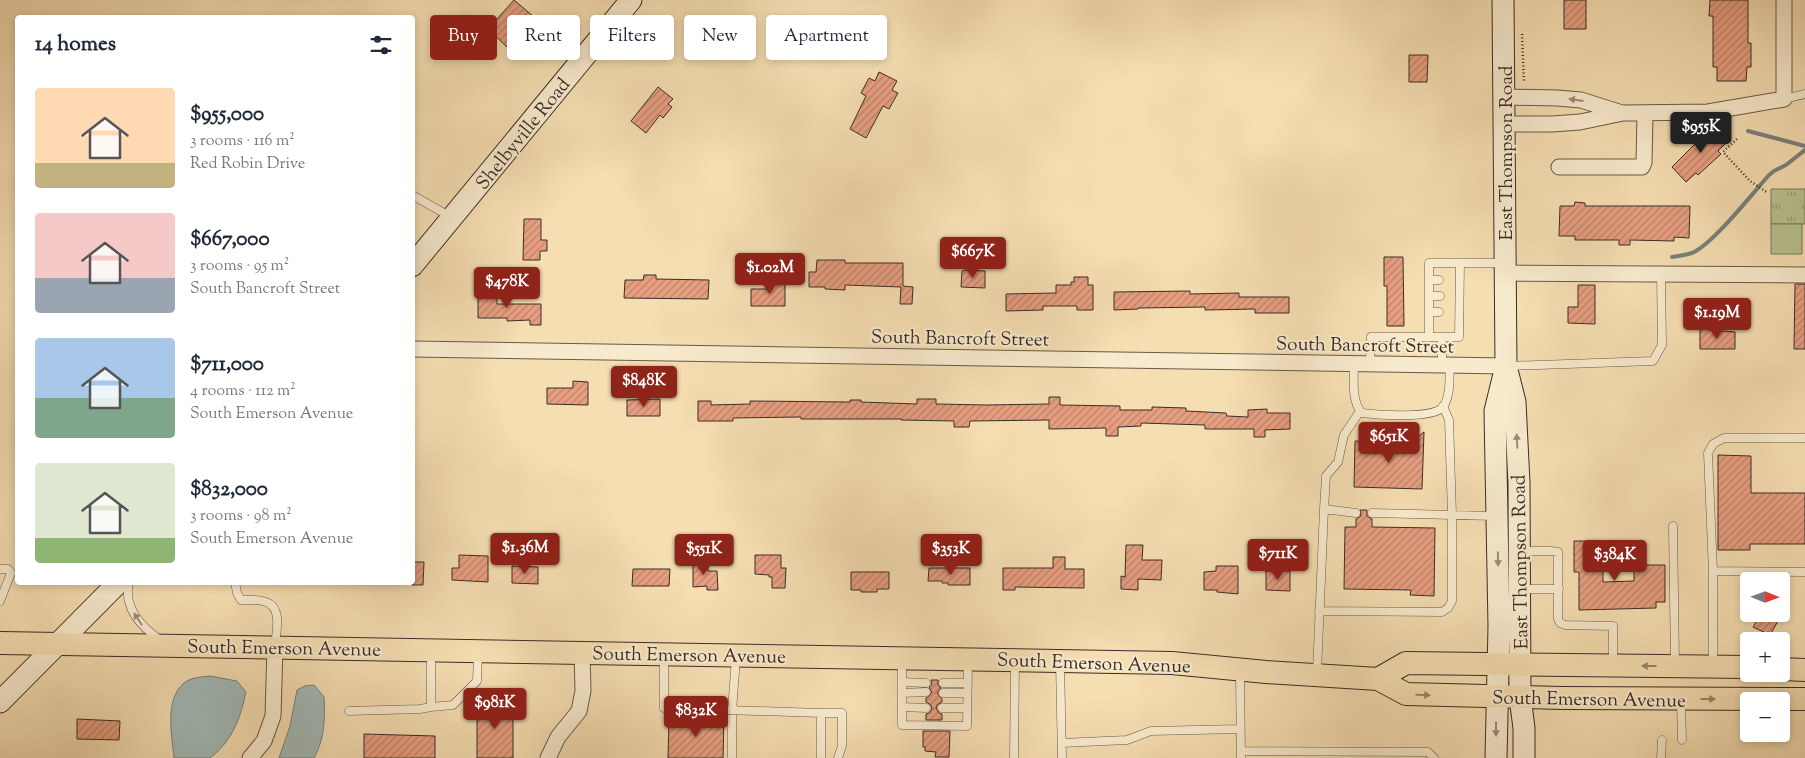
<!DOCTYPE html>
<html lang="en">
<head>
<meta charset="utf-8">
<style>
	:root { --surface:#fff; --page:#f6f6f7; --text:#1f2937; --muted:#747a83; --accent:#8f2418 }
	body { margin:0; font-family:"Sorts Mill Goudy",serif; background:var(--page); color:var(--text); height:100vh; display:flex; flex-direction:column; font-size:19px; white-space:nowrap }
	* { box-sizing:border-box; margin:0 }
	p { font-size:16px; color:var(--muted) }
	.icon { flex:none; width:28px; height:28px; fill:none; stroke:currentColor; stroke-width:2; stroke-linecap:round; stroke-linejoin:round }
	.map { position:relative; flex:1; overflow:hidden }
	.details { position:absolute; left:15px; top:15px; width:400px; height:570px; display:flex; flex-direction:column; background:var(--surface); border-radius:5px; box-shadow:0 2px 8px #0003 }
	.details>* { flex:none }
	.top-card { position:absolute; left:430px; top:15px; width:475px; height:45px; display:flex; gap:10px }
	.needle { width:32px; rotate:91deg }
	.fabs { position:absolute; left:1740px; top:572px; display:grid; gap:10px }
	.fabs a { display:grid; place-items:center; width:50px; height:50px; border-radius:5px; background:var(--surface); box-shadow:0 2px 8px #0003; font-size:25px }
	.price { position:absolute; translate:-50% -42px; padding:0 11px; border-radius:5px; background:var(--accent); color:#fff; font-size:16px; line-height:32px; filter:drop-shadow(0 1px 2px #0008) }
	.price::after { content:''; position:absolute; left:50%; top:30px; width:15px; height:11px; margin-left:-8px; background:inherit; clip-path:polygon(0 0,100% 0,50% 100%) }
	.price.active { background:#222; color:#fff }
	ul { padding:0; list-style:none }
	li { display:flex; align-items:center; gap:15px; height:125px; padding:0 20px }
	li span { display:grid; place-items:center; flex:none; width:140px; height:100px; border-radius:5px; color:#555 }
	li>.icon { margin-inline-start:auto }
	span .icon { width:60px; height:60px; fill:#fffc; stroke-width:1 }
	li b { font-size:21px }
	h2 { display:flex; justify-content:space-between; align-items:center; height:60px; padding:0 20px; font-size:21px }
	.tag { padding:0 18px; border-radius:5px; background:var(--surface); box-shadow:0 2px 8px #0003; font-size:18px; line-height:45px }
	.tag.active { background:var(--accent); color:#fff }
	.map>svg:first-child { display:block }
</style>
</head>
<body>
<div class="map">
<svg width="1805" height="758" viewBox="0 0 1805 758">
	<defs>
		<pattern id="grass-tufts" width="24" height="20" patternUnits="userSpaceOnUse" patternTransform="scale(1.25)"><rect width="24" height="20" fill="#b7c28f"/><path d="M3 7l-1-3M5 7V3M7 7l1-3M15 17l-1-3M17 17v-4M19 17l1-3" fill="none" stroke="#969e75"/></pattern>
		<pattern id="building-hatch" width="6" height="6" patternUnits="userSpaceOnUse" patternTransform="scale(1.25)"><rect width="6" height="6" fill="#e89f81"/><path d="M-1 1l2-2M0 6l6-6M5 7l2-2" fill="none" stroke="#bd826a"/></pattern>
	</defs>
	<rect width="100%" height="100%" fill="#f5deb2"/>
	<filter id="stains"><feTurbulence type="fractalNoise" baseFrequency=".004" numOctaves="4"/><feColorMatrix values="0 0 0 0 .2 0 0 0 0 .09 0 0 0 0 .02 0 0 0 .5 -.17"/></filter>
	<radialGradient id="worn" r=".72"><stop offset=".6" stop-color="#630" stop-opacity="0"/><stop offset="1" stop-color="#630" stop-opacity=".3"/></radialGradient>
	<path fill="url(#grass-tufts)" stroke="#78785c" d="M1771 189H1805V224H1771Z"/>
	<path fill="#b7c28f" stroke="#78785c" d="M1771 224H1802V254H1771Z"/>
	<path fill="#a1b9b7" stroke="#78817e" d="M210 676 237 681 246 692C240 719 233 740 210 758H174C172 735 164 700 184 683 191 677 202 677 210 676Z
		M314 685 324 697C325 718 325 738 314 758H279L290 726 297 690 305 686Z"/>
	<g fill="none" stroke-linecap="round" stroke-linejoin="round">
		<path stroke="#78817e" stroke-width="4" d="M1748 131 1805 146
			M1672 257C1679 256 1686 255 1692 253 1712 245 1752 194 1769 175L1774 171 1786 165 1805 150"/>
	</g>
	<path fill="url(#building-hatch)" stroke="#3a2d28" d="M514 0 534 17 507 47 488 29Z
		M1564 0H1586V29H1564Z
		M1710 0H1748V43H1751V67H1747L1746 81H1717V67H1713V16H1709Z
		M1409 55H1428L1427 82H1409Z
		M879 72 897 81 892 90 898 93 889 109 883 106 866 138 850 129 866 96 861 93 869 78 875 81Z
		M658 87 673 99 668 104 672 107 663 118 660 115 646 133 631 121Z
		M1714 125 1728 141 1718 151 1721 154 1698 175 1696 173 1686 182 1672 167Z
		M1575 202 1585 203V206H1690L1689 238 1674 237V241L1630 240V245H1619V240H1575V236H1559L1560 206H1574Z
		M524 219H541V240H547V251H540V260H523Z
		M1384 257H1403L1404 326H1387V286H1384Z
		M817 260H845V263H903V286L913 287 912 304H900L901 287 845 285V290L825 289V287H809V272H816Z
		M965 270 985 271V288L961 287 962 271Z
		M644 275H656V279L709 280 708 299 624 298 625 280H643Z
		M1074 277H1088V285H1093V310H1077V306H1043V310L1006 311V294L1056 293V285H1071V282H1074Z
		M767 281H785V306H751V289H768Z
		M1795 284H1805V349H1794Z
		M1578 285H1595V324L1568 323V307H1578Z
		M478 290H497V304H541V325H530V320L507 321V318H478Z
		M1190 291V294L1239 293V297H1289V313H1255V309L1205 310V307L1138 308V309L1114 310V292Z
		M1700 329 1735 332V349H1700Z
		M573 381 588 382V405L547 404V388H573Z
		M1049 397H1060V405L1120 406V410H1152V407L1186 408V411L1226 413 1227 416 1248 417V410L1267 409V413H1290V429L1265 430V437H1254V429H1205V425L1141 423V426L1118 427V436H1106V428L1049 429V420L970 421 969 427H954V421L901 420V419H801V417L733 418V421H698V401H711V405L750 404V401L850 402V400H861V402L917 404V399H936V404L986 405 1049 404Z
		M660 399V416H627V400Z
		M1424 432 1422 489 1354 487 1355 441 1411 442Z
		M1718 455 1751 456V493H1805V544H1750V550H1718Z
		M1360 510H1367V516L1372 519V527L1435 528 1434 596 1410 595 1411 590 1344 589 1345 527H1356V519L1361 516Z
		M1574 541H1603V582L1634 581V565H1665V602H1656V608L1579 610V572H1574Z
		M1126 545H1143L1142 560H1162L1161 580 1138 579V590L1121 589V576L1125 577Z
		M459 555 488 556V582L452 580V568H459Z
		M755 555H781V568H786L785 588H772V577H769V575L755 574Z
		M1053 557H1065V569H1084V588L1015 587V590H1003V568H1053Z
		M693 560H708V571H717L718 590H707V586L693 587Z
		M412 562H424L423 585H412Z
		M512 566 538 567V584L512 583Z
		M1216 566H1238V594L1217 592V590H1204V572L1216 571Z
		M929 568H970V585H948V583H942V581H928Z
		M633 569H670L669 586H632Z
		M1266 571H1290V591L1266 590Z
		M851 572H889V589H877V592H861V590H851Z
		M1761 614H1782L1770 635 1753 627Z
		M931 680H938V685L941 688 937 693 942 699V702L937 705 936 708 939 713 942 714V720H926V714L929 713 932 709 931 705 926 702V698L929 696 932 692 929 688 932 684Z
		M477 701H513V758H477Z
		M669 718H724L723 758H668Z
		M77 719 120 721 119 740 77 739Z
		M923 731H950L949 757H935L936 752 925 751V747H923Z
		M364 734 435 736V758H364Z"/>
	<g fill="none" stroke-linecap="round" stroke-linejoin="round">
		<defs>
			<path id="lane" d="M1784 99 1805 94
				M412 195 451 217
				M1429 280H1439
				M1429 296H1440
				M1429 312H1439
				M1429 337V263H1460
				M1354 363C1354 378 1351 402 1362 413 1378 415 1433 419 1443 407 1451 396 1449 378 1450 365
				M1370 364 1371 337H1459L1460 263H1503
				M1442 365V337
				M1507 366 1653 361 1662 345 1661 274
				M1324 509 1326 476 1338 462 1344 435 1360 411
				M1372 513 1495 516
				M1673 526 1675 664
				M1522 551H1551L1558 552V619L1560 623 1565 625 1613 626V663
				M0 569H8L11 573 0 601
				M1713 571 1708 453 1713 444 1724 438H1805
				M129 582C123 607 140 626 160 640
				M235 582 237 593 241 600C248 600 258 599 266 602 283 608 276 632 275 646
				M1521 589H1559
				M1319 611 1442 612 1448 608 1452 601V515L1449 420 1443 406
				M431 652V707L453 705 477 681 478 653
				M664 656V708L821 713V758
				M902 660V725L967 726 968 662
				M1060 663 1062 758
				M1713 665V571L1805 572
				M1240 671 1241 758
				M1317 672 1324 509 1356 513
				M902 682 926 683
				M943 683H967
				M902 693 926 692
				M943 693H967
				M1681 701 1682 740
				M902 707 926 708
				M942 708H967
				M349 711 420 709 431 707
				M821 713H842V746L838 758
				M1062 743 1127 740 1151 731 1240 729
				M1241 751 1428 752 1434 758
				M732 758V711L736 658
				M1014 758 1015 662
				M1661 758 1662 740"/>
			<path id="street" d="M1505 97 1557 98 1581 100 1622 113
				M1505 124H1552L1580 122 1623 113 1708 112 1784 99V0
				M1559 167H1642L1644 163 1645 113
				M1505 273 1805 275
				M412 349 1506 366
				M250 758 264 741 273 716 275 647
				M548 758 558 737 579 711 583 691 582 653"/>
			<path id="secondary" d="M1503 0 1506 366 1515 402 1519 483 1520 697 1524 728V758
				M412 266 631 0
				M0 702 119 582
				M1496 758 1499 626 1495 411 1505 370"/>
			<path id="primary" d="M0 643 1172 663 1266 672 1378 679 1406 694 1561 698 1805 699
				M1781 669 1805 670
				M1378 679 1406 663 1749 667"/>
		</defs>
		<use href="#lane" stroke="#69594a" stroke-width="9"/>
		<use href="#street" stroke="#69594a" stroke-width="17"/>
		<use href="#secondary" stroke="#3a2d28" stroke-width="23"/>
		<use href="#primary" stroke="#3a2d28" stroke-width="24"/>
		<path stroke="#3a2d28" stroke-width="2.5" stroke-dasharray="1 2.5" stroke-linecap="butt" d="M1522 34 1524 83
			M1737 139 1723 152 1750 181 1768 193"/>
		<use href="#lane" stroke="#f8eacd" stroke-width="8"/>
		<use href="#street" stroke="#f8eacd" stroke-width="15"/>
		<use href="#secondary" stroke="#f8eacd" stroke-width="21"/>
		<use href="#primary" stroke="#f5deb2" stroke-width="22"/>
	</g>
	<defs><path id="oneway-solid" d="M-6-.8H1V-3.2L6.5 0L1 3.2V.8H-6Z" transform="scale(1.25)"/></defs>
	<g fill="#998c7a">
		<use href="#oneway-solid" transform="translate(1576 100) rotate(-172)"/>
		<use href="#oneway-solid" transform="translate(1517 441) rotate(-93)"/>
		<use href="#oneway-solid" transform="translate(1498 559) rotate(89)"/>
		<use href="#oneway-solid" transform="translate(138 619) rotate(-123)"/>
		<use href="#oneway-solid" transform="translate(1496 729) rotate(90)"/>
	</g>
	<g fill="#98866d">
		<use href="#oneway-solid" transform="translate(1649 666) rotate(-180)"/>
		<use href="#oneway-solid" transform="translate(1423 695) rotate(2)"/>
		<use href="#oneway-solid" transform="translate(1708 699)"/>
	</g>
	<g text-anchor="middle" stroke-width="4" stroke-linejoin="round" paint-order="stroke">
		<g font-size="19" fill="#3a2d28" stroke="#f8eacd">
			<text transform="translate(522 133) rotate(-51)" y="7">Shelbyville Road</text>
			<text transform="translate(1505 153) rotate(-90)" y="7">East Thompson Road</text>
			<text transform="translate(960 337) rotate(1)" y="7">South Bancroft Street</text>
			<text transform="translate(1365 344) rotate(1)" y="7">South Bancroft Street</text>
			<text transform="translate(1519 562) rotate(-91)" y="7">East Thompson Road</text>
			<text transform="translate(284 647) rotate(1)" y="7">South Emerson Avenue</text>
			<text transform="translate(689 654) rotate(1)" y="7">South Emerson Avenue</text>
			<text transform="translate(1094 662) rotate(2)" y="7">South Emerson Avenue</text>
			<text transform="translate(1589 698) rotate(1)" y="7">South Emerson Avenue</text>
		</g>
	</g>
	<rect width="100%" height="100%" filter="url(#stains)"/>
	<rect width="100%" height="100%" fill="url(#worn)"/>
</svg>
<div class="fabs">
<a><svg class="needle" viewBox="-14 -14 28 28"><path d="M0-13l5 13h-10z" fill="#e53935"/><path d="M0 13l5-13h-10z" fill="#747a83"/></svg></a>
<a>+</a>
<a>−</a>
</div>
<b class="price active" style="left:1701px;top:154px">$955K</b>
<b class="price" style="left:973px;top:279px">$667K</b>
<b class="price" style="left:770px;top:295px">$1.02M</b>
<b class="price" style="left:507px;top:309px">$478K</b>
<b class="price" style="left:1717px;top:340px">$1.19M</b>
<b class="price" style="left:644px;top:408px">$848K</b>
<b class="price" style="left:1389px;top:464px">$651K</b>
<b class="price" style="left:525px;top:575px">$1.36M</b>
<b class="price" style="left:704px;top:576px">$551K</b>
<b class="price" style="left:951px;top:576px">$353K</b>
<b class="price" style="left:1278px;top:581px">$711K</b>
<b class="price" style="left:1615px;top:582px">$384K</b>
<b class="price" style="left:495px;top:730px">$981K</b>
<b class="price" style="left:696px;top:738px">$832K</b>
<div class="top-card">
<a class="tag active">Buy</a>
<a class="tag">Rent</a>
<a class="tag">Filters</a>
<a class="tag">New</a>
<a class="tag">Apartment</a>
</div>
<section class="details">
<h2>14 homes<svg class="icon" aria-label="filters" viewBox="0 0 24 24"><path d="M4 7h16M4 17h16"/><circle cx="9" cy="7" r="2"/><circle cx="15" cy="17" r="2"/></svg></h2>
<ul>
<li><span style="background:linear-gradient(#ffd9b3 75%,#c2b280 0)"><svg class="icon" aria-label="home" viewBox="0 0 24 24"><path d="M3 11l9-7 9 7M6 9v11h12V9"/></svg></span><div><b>$955,000</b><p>3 rooms · 116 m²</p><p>Red Robin Drive</p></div></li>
<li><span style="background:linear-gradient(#f6c9c9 65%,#9aa5b1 0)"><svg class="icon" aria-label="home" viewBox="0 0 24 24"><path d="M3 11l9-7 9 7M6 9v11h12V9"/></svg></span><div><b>$667,000</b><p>3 rooms · 95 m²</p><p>South Bancroft Street</p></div></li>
<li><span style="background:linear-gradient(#a9c7e8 60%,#7fa58c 0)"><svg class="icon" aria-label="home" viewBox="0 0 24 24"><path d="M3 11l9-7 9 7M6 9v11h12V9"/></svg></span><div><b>$711,000</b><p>4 rooms · 112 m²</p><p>South Emerson Avenue</p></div></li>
<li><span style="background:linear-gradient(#dfe7d0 75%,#8fb573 0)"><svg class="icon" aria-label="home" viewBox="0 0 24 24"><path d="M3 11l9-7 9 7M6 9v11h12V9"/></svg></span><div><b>$832,000</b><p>3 rooms · 98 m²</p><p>South Emerson Avenue</p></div></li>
</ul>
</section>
</div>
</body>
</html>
